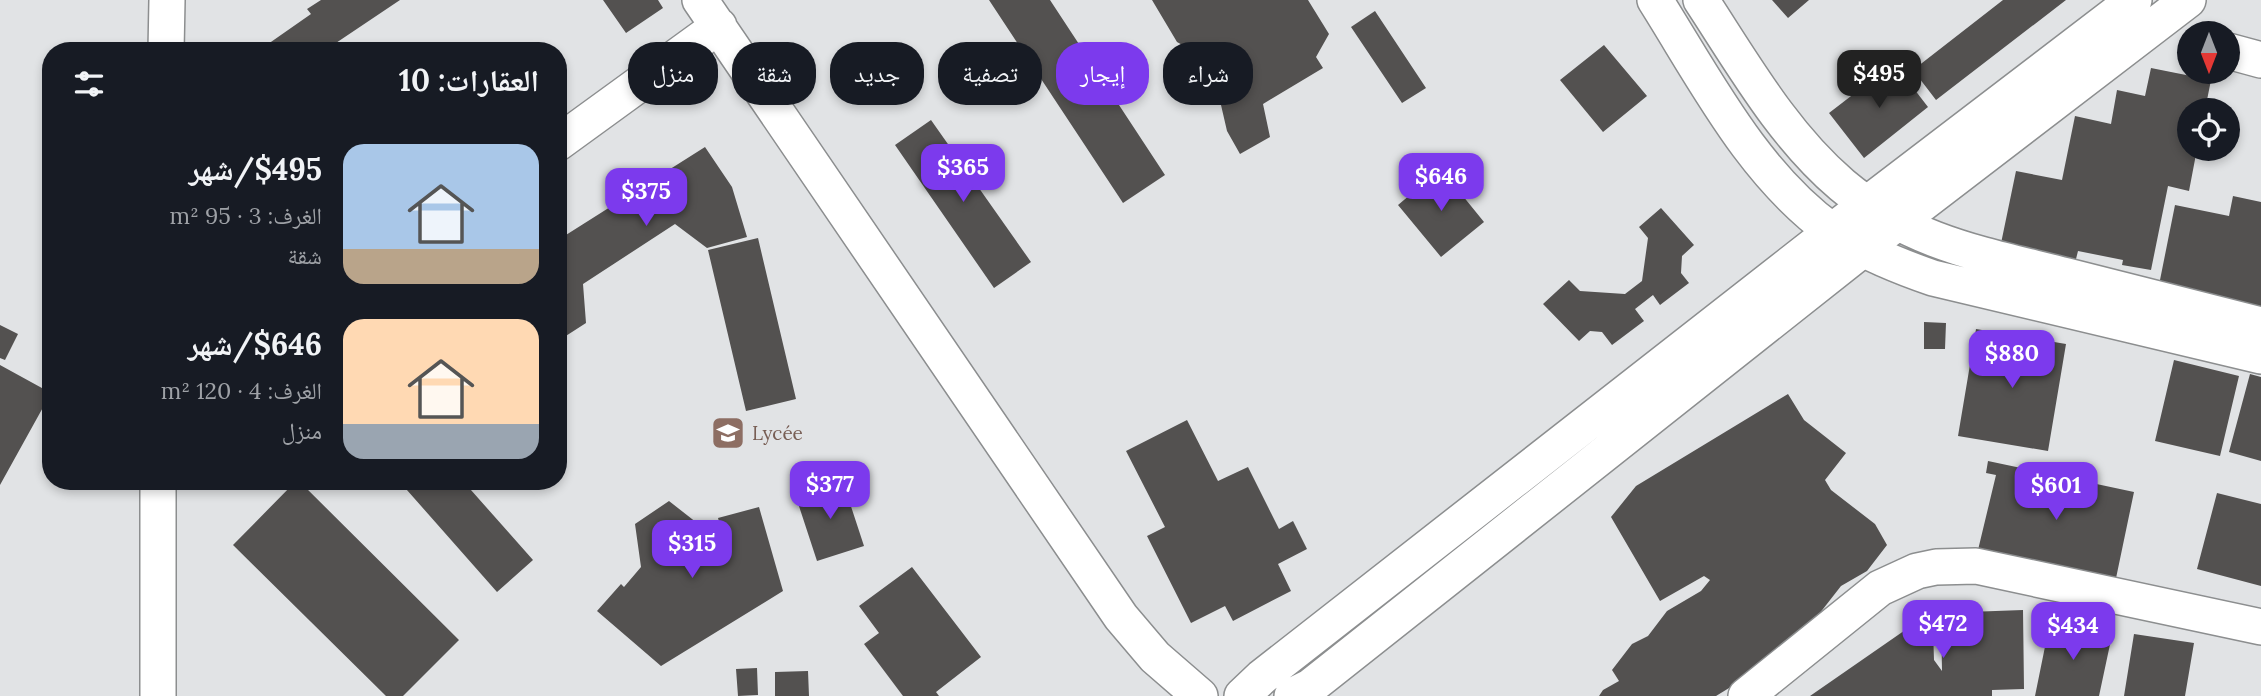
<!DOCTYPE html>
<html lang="ar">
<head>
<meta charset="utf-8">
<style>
	:root { --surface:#171b24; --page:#20242c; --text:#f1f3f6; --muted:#9ea1a6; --accent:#7c3aed }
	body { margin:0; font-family:Lora,"Noto Naskh Arabic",serif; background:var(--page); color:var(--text); direction:rtl; height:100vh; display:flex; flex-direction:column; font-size:26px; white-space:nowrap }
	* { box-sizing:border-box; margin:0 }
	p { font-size:23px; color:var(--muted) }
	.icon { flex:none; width:38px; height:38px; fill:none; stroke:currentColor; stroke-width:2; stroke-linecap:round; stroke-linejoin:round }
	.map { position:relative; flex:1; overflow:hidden; direction:ltr }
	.drawer { position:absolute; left:42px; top:42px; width:525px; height:448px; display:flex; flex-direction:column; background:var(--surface); border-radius:28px; box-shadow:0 4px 10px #0003; direction:rtl }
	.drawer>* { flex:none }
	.hud { position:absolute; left:588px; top:42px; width:665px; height:63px; direction:rtl; display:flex; gap:14px }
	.needle { width:46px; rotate:180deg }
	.tools { position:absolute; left:2177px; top:21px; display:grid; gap:14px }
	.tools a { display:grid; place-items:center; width:63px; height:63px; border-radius:50%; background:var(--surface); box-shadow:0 4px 10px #0003; font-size:35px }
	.price { position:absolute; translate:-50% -60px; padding:0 16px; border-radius:14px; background:var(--accent); color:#fff; font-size:23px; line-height:46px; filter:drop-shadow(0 2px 4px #0008) }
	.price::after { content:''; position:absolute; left:50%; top:42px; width:21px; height:16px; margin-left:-10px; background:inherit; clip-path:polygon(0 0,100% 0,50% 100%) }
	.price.selected { background:#222; color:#fff }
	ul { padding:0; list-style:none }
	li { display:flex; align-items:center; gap:21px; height:175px; padding:0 28px }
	li span { display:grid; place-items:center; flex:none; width:196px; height:140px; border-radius:21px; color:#555 }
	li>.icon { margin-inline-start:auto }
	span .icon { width:84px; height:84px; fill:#fffc; stroke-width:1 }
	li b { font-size:30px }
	h2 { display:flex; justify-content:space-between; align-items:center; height:84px; padding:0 28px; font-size:30px }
	.chip { padding:0 24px; border-radius:28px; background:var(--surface); box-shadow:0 4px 10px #0003; font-size:24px; line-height:63px }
	.chip.selected { background:var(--accent); color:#fff }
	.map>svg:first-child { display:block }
</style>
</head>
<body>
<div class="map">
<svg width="2261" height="696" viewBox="0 0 2261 696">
	<rect width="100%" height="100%" fill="#e1e3e5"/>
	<path fill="#535150" d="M321 0H400L324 51H258L311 14 307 9Z
		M603 0H658L663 8 626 33Z
		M989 0H1050L1165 175 1123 203Z
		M1152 0H1308L1329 34 1316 57 1323 68 1263 104 1270 137 1240 154 1227 131 1215 79 1200 55 1177 42Z
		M1772 0H1809L1788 18Z
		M2003 0H2066L1936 100 1913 70Z
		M1375 11 1426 88 1402 103 1351 27Z
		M1604 45 1647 96 1603 132 1560 80Z
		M1894 63 1928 107 1864 158 1829 113Z
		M2151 68 2211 80 2205 110H2189V149H2197L2189 191 2168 186 2151 270 2122 265 2123 260 2078 251 2074 267 1999 253 2016 171 2062 180 2075 116 2111 124 2117 90 2145 96Z
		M931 120 1031 262 994 288 895 145Z
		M705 147 732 187 747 237 707 248 675 224 583 284 586 323 558 341V240Z
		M1441 169 1484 222 1441 257 1398 205Z
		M2233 196 2261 202V311L2158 290 2175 205 2229 216Z
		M1661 208 1694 245 1682 256 1681 273 1689 283 1660 305 1653 295 1635 309 1644 321 1612 345 1602 332 1590 331 1579 341 1543 304 1569 280 1580 291 1625 294 1642 281 1648 238 1639 227Z
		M758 238 796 399 746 411 708 250Z
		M1924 322 1946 323 1945 349H1924Z
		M0 325 18 334 5 360 0 358Z
		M1976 329 2066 344 2048 451 1958 436Z
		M2174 360 2239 376 2220 456 2155 441Z
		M0 365 51 393 0 485Z
		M2250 374 2261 377V461L2229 452Z
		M1788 394 1804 420 1846 453 1825 480 1831 490 1875 524 1887 545 1867 571 1841 586 1791 650 1716 696H1599L1603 690 1619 681 1612 670 1632 644 1648 636 1667 611 1701 591 1710 580 1704 576 1660 601 1611 517 1636 486Z
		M1187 420 1218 481 1248 467 1279 529 1293 521 1307 549 1278 564 1291 591 1233 621 1225 606 1191 623 1147 536 1165 527 1126 451Z
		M1988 461 2134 492 2115 583 1978 550 1996 475 1986 473Z
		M296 481H299L459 640 403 696H386L233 545Z
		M399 481H463L533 560 497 592Z
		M843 482 864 546 817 561 796 497Z
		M2217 493 2261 504V586L2197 569Z
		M669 501 706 530 720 525 718 518 759 507 783 591 661 666 597 611 621 584 624 587 641 567 635 524Z
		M912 567 981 657 936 692 939 696H903L864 644 879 633 859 606Z
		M2023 610 2024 689 1992 690V696H1810L1924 617 1933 630 1934 660 1942 671 1941 613Z
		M2050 622 2112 635 2099 696H2035Z
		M2134 634 2194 643 2185 696H2124Z
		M757 668 758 695 738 696 736 669Z
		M808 671 809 696H775V672Z"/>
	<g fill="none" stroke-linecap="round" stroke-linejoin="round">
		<defs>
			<path id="street" d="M700 0 1121 617 1155 657 1200 696
				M1655 0C1706 81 1753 174 1832 231 1863 252 1898 266 1933 278L2261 356
				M1701 0C1743 64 1783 135 1842 185 1912 244 1986 255 2071 277 2134 293 2198 309 2261 325
				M166 51 167 0
				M2228 51 2261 60
				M558 143 719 26
				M158 481V696
				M1242 696 1262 677 1867 204 2134 0
				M1292 696 1310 687 1863 249 2188 0
				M1746 696 1880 588 1917 571 1936 567 1976 566 2261 627"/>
		</defs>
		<use href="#street" stroke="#8c8e8f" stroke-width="38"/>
		<use href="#street" stroke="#fff" stroke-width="35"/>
	</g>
	<defs>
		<symbol id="school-square" viewBox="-11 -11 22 22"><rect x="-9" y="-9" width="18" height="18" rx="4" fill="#8d6e63" stroke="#e1e3e5"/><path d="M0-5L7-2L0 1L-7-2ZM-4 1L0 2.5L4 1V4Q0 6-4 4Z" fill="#fff"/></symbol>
	</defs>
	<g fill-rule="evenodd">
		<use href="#school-square" x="709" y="414" width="38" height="38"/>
	</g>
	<g text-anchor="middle" stroke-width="7" stroke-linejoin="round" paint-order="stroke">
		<g font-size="19" fill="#785e54" stroke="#e1e3e5" text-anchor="start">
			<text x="752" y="440">Lycée</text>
		</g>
	</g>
</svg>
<div class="tools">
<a><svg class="needle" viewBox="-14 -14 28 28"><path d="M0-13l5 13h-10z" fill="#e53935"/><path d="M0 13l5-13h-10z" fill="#9ea1a6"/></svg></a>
<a><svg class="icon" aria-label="locate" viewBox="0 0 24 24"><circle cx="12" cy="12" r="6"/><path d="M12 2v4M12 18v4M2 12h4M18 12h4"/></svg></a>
</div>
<b class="price selected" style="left:1879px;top:110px">$495</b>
<b class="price" style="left:963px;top:204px">$365</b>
<b class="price" style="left:1441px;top:213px">$646</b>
<b class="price" style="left:646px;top:228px">$375</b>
<b class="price" style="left:2012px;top:390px">$880</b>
<b class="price" style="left:830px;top:521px">$377</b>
<b class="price" style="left:2056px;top:522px">$601</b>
<b class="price" style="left:692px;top:580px">$315</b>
<b class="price" style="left:1943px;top:660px">$472</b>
<b class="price" style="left:2073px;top:662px">$434</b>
<div class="hud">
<a class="chip">شراء</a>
<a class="chip selected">إيجار</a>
<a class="chip">تصفية</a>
<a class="chip">جديد</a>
<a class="chip">شقة</a>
<a class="chip">منزل</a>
</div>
<section class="drawer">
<h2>العقارات: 10<svg class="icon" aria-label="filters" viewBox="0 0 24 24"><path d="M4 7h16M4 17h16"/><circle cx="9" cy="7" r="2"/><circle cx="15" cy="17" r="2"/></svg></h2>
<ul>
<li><span style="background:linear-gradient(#a9c7e8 75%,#b9a48a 0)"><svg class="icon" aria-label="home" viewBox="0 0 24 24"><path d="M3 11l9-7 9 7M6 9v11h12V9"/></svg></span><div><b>$495/شهر</b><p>الغرف: 3 · 95 m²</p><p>شقة</p></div></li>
<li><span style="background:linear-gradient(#ffd9b3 75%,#9aa5b1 0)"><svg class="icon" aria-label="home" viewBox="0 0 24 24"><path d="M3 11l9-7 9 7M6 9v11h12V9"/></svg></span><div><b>$646/شهر</b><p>الغرف: 4 · 120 m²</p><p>منزل</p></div></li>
</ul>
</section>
</div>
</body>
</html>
